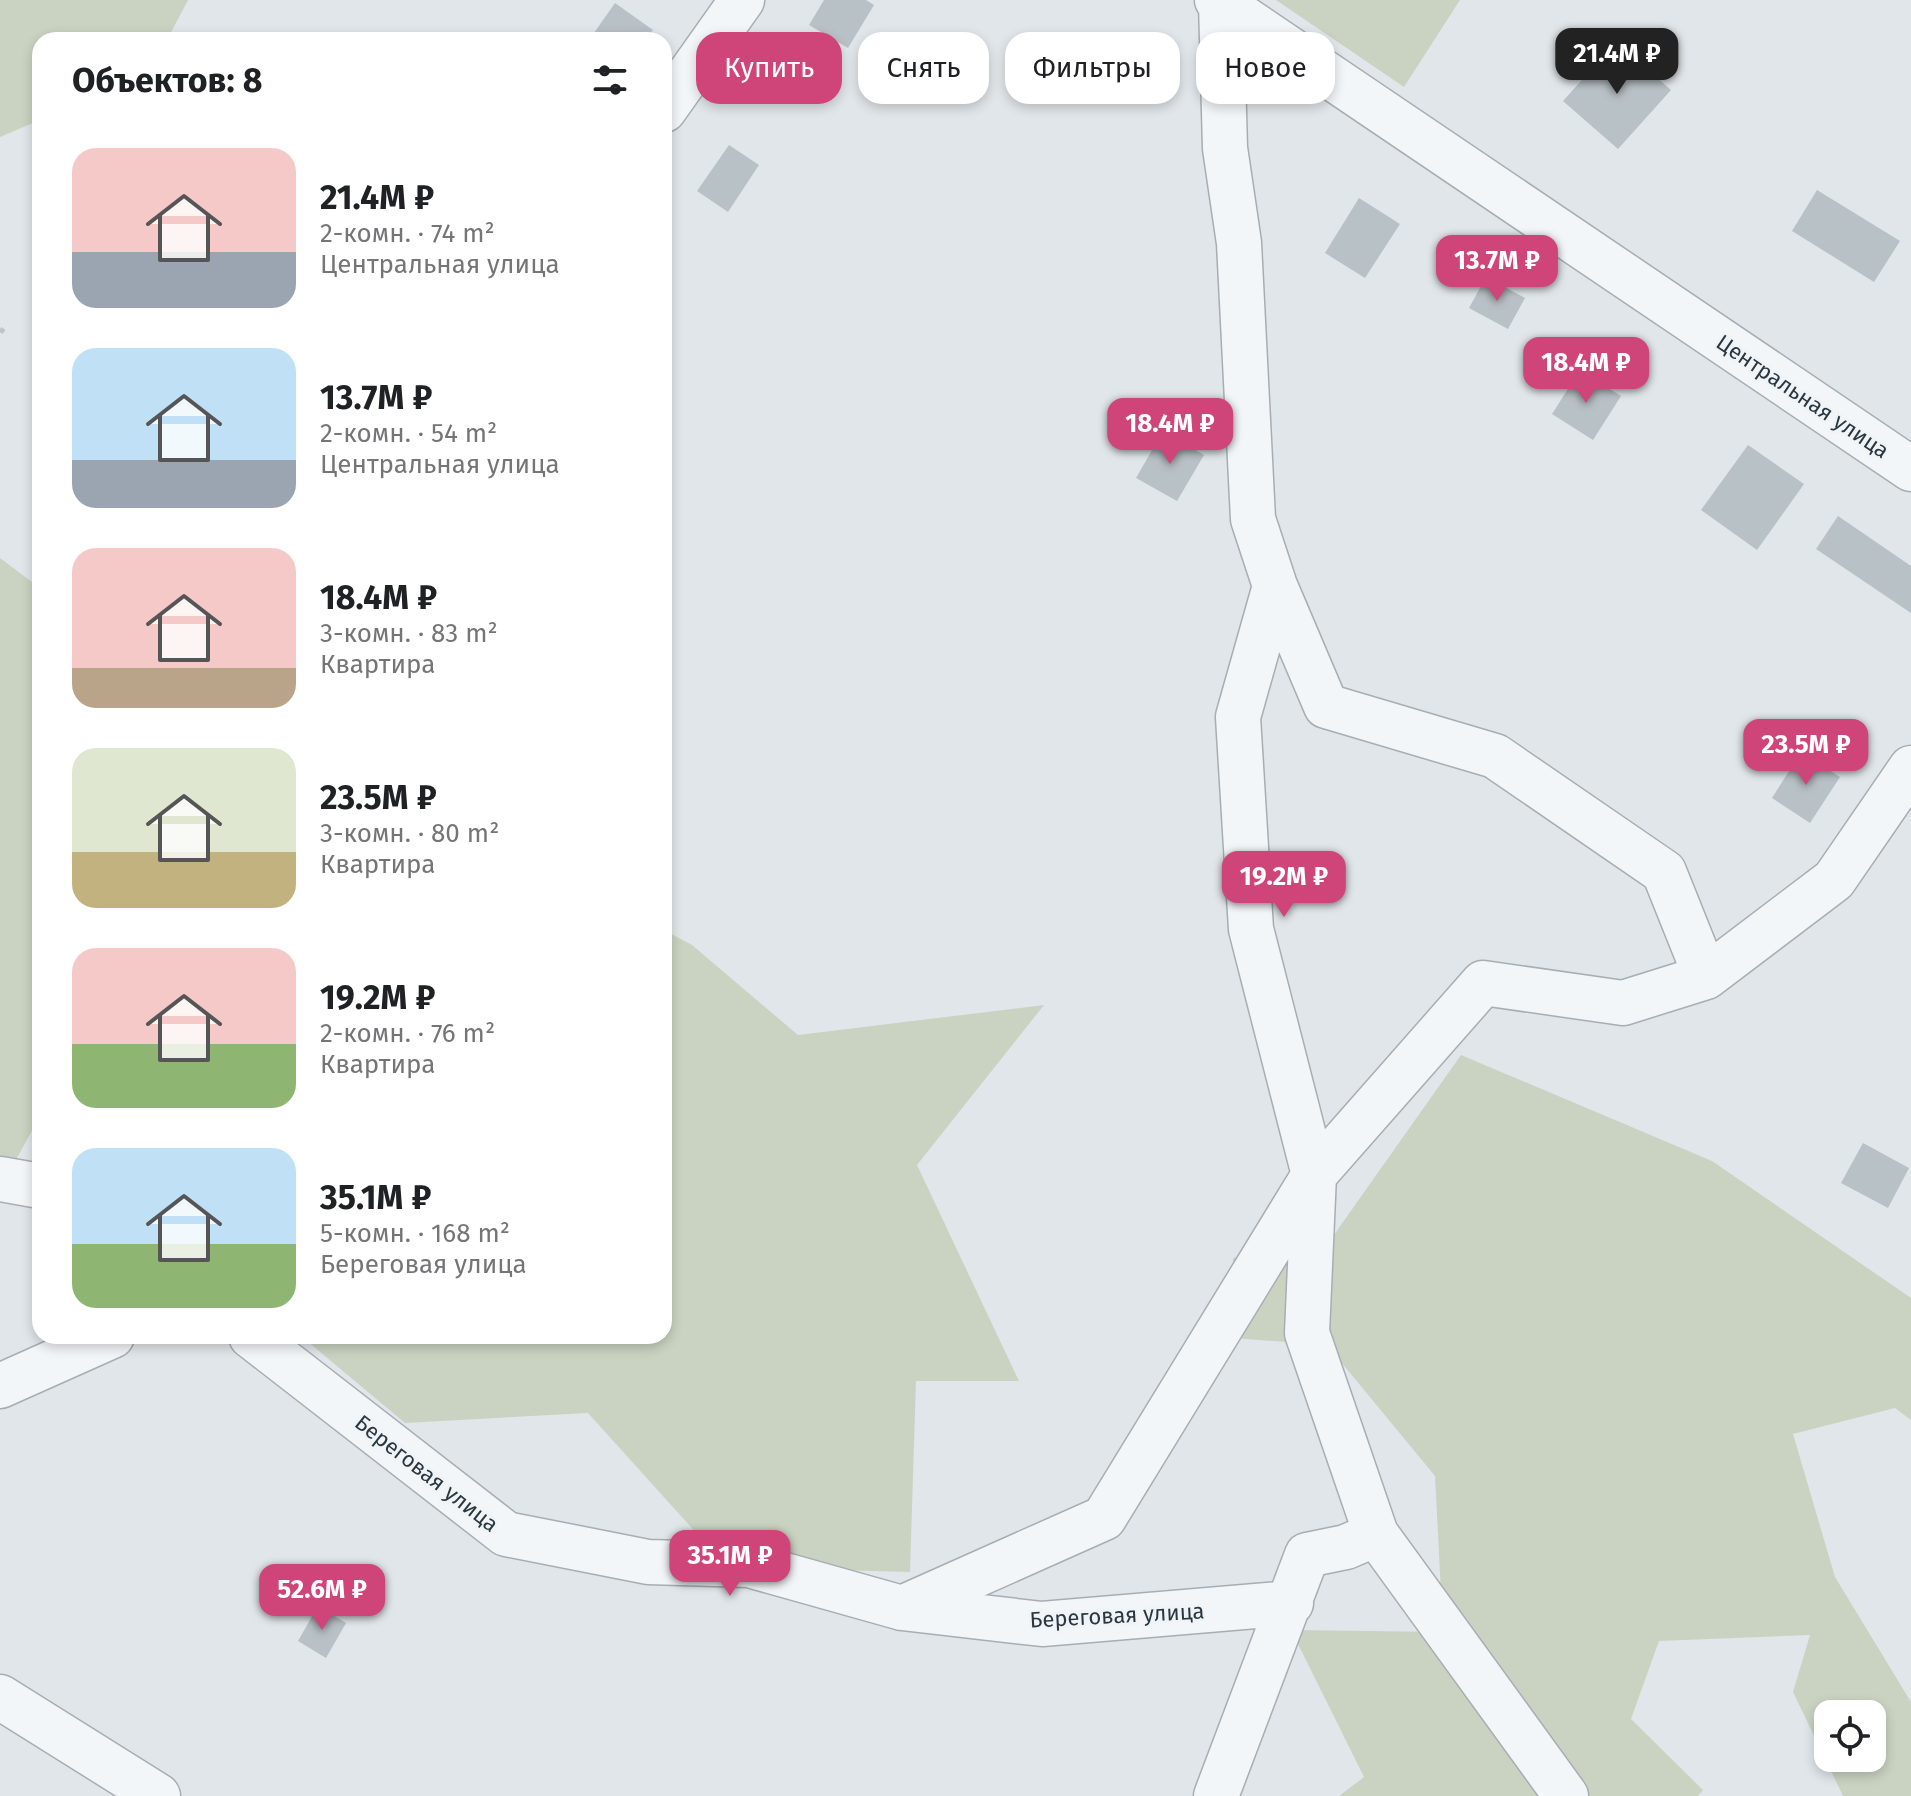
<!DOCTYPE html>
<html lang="ru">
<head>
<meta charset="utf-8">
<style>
	:root { --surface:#fff; --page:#f2f2f2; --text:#202124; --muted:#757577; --accent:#d04579 }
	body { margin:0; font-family:"Fira Sans",sans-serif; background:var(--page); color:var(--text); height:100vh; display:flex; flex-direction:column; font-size:30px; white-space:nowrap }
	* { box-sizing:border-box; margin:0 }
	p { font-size:26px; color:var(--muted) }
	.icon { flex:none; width:44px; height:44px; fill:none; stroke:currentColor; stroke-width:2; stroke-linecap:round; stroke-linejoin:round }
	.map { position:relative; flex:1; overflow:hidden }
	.sheet { position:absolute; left:32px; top:32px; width:640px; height:1312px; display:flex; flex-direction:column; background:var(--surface); border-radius:24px; box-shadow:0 4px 12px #0003 }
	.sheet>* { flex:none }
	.guide { position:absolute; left:696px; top:32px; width:760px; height:72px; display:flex; gap:16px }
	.fabs { position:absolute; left:1814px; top:1700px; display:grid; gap:16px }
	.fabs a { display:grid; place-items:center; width:72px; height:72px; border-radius:16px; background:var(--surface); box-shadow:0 4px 12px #0003; font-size:40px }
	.price { position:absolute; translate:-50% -68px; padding:0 18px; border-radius:16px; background:var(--accent); color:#fff; font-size:26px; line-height:52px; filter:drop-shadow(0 2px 4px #0008) }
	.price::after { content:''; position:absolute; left:50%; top:48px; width:24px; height:18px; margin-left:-12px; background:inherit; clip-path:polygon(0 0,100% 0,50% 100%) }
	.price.current { background:#222; color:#fff }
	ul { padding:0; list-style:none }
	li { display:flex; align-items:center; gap:24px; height:200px; padding:0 40px }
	li span { display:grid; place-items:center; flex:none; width:224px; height:160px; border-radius:24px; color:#555 }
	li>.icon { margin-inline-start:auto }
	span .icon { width:96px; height:96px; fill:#fffc; stroke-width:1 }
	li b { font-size:34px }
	h2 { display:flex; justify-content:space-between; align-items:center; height:96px; padding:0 40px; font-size:34px }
	.chip { padding:0 28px; border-radius:24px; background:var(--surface); box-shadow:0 4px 12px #0003; font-size:28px; line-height:72px }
	.chip.current { background:var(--accent); color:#fff }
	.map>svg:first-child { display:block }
</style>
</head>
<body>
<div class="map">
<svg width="1911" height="1796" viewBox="0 0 1911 1796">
	<rect width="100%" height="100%" fill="#e1e6ea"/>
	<path fill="#cad3c2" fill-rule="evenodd" d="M0 0H188L167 40H40V120L0 137Z
		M1276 0H1460L1404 87Z
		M0 558 40 588V1116L0 1189Z
		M664 930 692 945 798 1035 1044 1005 917 1165 1019 1381H916L910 1572 727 1567 588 1413 405 1423 301 1336H664Z
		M1461 1055 1712 1161 1911 1298V1420L1895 1408 1793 1434 1835 1577 1911 1702V1796H1843L1793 1692 1810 1635 1659 1641 1631 1719 1703 1790 1698 1796H1339L1364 1777 1291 1630 1443 1632 1435 1476 1327 1345 1232 1338 1233 1258 1331 1239ZM1828 1714H1872V1758H1828Z"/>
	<path fill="#b8c1c6" d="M824 0H866L874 5 848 48 809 25Z
		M615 3 653 30 646 40H589Z
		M1616 42 1671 90 1618 149 1563 101Z
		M729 145 759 165 728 212 697 191Z
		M1817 190 1900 241 1874 282 1792 231Z
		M1359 198 1400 224 1365 278 1325 253Z
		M1486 277 1525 298 1508 329 1469 308Z
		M1580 370 1621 396 1593 440 1552 414Z
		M1163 431 1204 455 1177 501 1136 478Z
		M1748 445 1804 484 1757 550 1701 510Z
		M1838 516 1911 566V613L1816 549Z
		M1801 752 1840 777 1810 823 1772 798Z
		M1863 1143 1909 1168 1888 1208 1841 1183Z
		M318 1606 346 1623 326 1658 298 1641Z"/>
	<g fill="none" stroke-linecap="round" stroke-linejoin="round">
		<defs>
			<path id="minor" d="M1217 0 1911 469
				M664 110 742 0
				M1275 586 1326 706 1495 756 1664 872 1706 977
				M0 1179 40 1186
				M251 1336 506 1534 648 1562 749 1565 902 1608 1042 1624 1291 1603
				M0 1386 112 1336
				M902 1608 1104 1518 1314 1175 1251 929 1238 717 1275 586 1253 519 1239 243 1225 148 1221 3
				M0 1697 158 1796
				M1216 1796 1307 1555 1346 1547 1376 1534
				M1566 1796 1376 1534 1307 1333 1314 1175 1483 983 1623 1003 1706 977 1834 880 1911 768"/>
		</defs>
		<use href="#minor" stroke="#a6aeb4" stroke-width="47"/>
		<path stroke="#bec4c8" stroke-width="5" stroke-dasharray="6 6" stroke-linecap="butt" d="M0 329 4 332"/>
		<use href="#minor" stroke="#f3f6f8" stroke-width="44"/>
	</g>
	<g text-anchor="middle" stroke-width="6" stroke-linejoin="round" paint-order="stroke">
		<g font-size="22" fill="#293741" stroke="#f0f4f7">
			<text transform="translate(1803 396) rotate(34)" y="8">Центральная улица</text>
			<text transform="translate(427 1473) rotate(38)" y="8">Береговая улица</text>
			<text transform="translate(1117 1615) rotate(-3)" y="8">Береговая улица</text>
		</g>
	</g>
</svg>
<div class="fabs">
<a><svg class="icon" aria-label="locate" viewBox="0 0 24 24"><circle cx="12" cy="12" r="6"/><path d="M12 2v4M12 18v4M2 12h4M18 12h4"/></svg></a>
</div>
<b class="price current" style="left:1617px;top:96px">21.4M ₽</b>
<b class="price" style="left:1497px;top:303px">13.7M ₽</b>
<b class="price" style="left:1586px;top:405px">18.4M ₽</b>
<b class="price" style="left:1170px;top:466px">18.4M ₽</b>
<b class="price" style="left:1806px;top:787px">23.5M ₽</b>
<b class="price" style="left:1284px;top:919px">19.2M ₽</b>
<b class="price" style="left:730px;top:1598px">35.1M ₽</b>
<b class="price" style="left:322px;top:1632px">52.6M ₽</b>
<div class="guide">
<a class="chip current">Купить</a>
<a class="chip">Снять</a>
<a class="chip">Фильтры</a>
<a class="chip">Новое</a>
</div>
<section class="sheet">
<h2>Объектов: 8<svg class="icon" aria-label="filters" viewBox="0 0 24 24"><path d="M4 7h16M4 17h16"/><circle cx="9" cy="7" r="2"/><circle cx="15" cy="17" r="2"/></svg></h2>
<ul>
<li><span style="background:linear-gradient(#f6c9c9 65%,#9aa5b1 0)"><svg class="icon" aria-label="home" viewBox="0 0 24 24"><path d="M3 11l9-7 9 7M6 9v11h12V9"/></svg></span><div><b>21.4M ₽</b><p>2-комн. · 74 m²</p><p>Центральная улица</p></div></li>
<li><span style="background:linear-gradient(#bfe0f5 70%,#9aa5b1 0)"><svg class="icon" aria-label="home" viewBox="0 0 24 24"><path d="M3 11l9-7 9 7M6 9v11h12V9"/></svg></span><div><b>13.7M ₽</b><p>2-комн. · 54 m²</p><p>Центральная улица</p></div></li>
<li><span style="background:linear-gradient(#f6c9c9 75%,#b9a48a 0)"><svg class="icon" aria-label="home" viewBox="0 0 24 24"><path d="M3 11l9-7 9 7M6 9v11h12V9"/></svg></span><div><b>18.4M ₽</b><p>3-комн. · 83 m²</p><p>Квартира</p></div></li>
<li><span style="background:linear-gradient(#dfe7d0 65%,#c2b280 0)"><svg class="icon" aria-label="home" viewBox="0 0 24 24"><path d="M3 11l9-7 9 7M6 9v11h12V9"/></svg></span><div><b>23.5M ₽</b><p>3-комн. · 80 m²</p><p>Квартира</p></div></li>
<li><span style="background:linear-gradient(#f6c9c9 60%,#8fb573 0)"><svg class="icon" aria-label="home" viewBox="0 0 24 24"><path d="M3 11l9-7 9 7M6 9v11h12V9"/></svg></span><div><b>19.2M ₽</b><p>2-комн. · 76 m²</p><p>Квартира</p></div></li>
<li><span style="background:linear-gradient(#bfe0f5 60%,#8fb573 0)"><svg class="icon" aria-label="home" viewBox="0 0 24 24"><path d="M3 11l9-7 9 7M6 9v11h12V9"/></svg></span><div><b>35.1M ₽</b><p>5-комн. · 168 m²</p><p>Береговая улица</p></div></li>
</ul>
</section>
</div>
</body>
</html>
